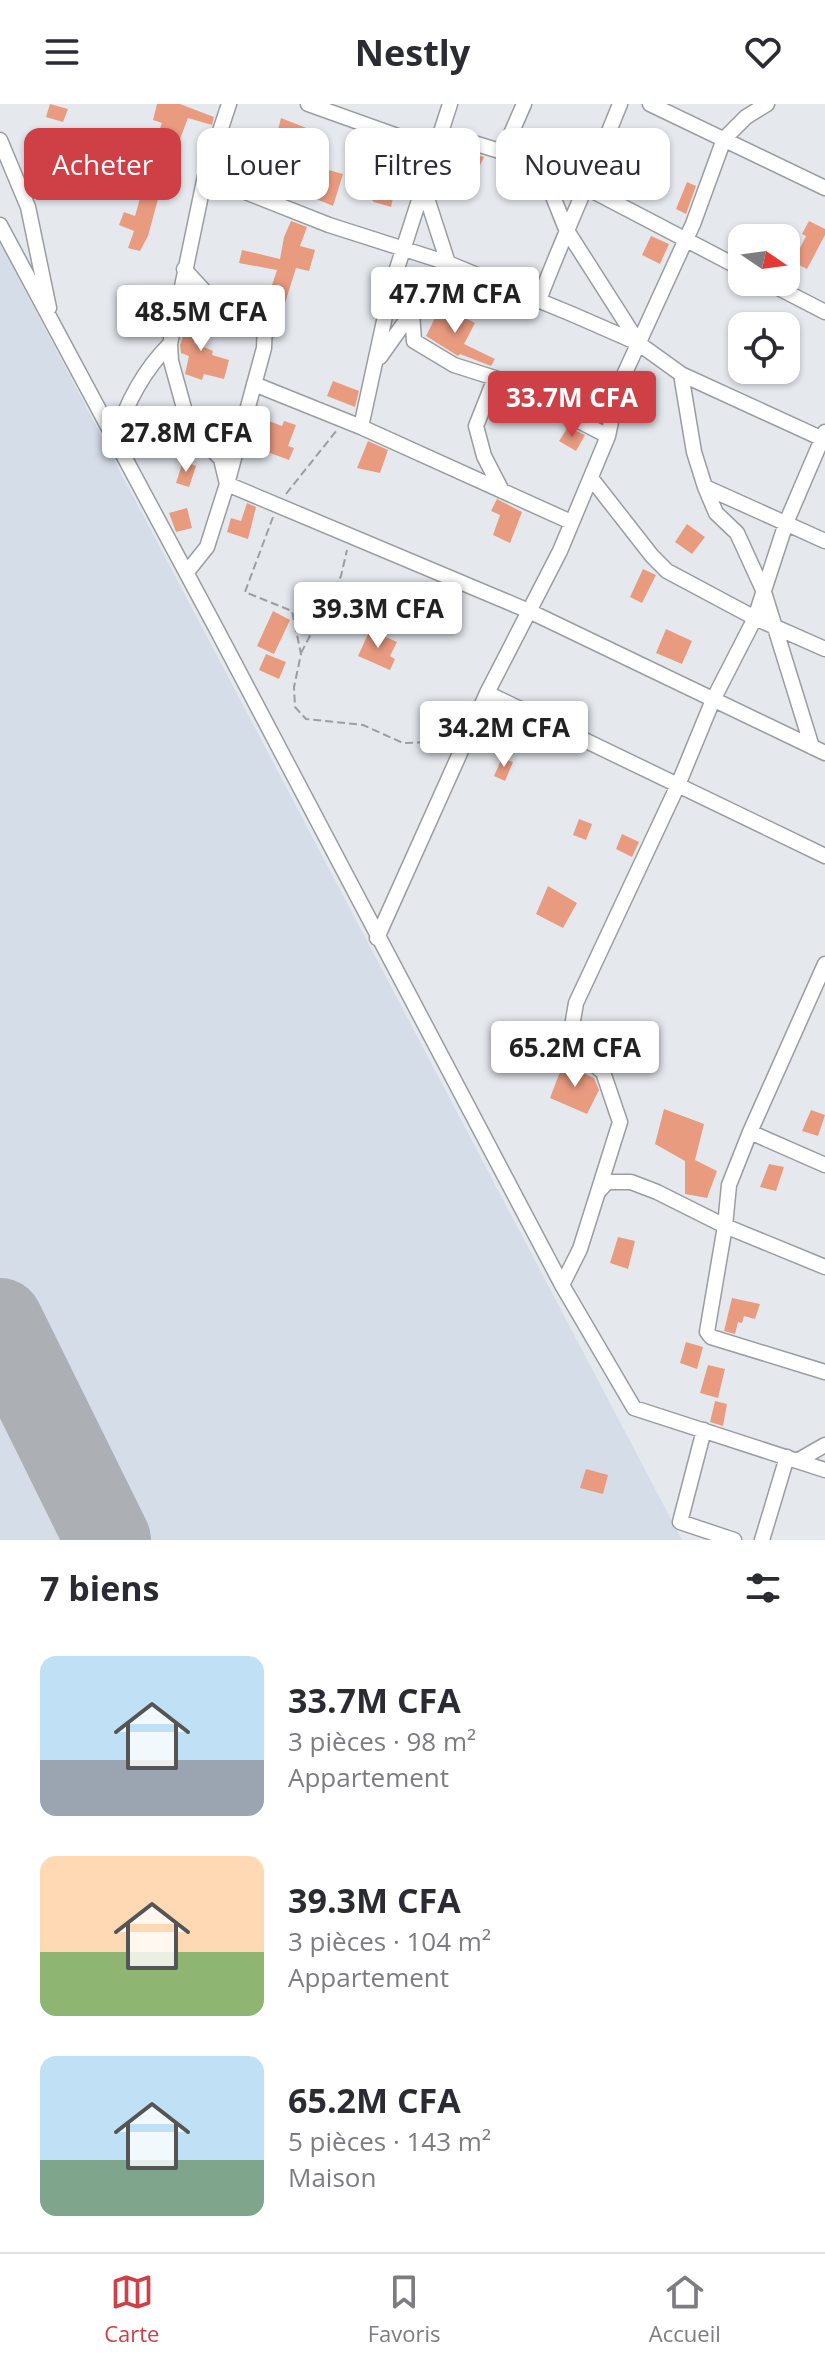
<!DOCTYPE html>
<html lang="fr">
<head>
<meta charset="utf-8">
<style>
	:root { --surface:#fff; --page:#f7f7f7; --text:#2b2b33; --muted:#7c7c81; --line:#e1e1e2; --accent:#ce3f46 }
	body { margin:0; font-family:"Open Sans",sans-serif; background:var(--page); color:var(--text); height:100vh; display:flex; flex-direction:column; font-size:30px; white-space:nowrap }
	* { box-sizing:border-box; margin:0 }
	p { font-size:26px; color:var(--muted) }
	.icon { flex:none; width:44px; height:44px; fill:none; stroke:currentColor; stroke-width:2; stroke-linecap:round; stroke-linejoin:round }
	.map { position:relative; height:1436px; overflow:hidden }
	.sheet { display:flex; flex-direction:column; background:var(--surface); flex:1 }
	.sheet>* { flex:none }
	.guide { position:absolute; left:24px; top:24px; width:778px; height:72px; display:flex; gap:16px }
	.needle { width:52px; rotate:103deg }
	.tools { position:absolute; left:728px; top:120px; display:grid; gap:16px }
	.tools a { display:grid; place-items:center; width:72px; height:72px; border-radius:16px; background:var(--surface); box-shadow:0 2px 6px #0004; font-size:40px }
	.price { position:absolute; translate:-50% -68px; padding:0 18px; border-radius:8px; background:#fff; color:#222; font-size:26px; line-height:52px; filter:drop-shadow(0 2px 4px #0008) }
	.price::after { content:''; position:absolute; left:50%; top:48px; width:24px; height:18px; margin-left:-12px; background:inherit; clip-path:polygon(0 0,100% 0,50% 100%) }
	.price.selected { background:var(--accent); color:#fff }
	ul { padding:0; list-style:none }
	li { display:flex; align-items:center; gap:24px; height:200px; padding:0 40px }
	li span { display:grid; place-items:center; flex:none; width:224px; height:160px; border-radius:16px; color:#555 }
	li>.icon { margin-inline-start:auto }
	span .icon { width:96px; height:96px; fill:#fffc; stroke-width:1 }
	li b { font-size:34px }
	h2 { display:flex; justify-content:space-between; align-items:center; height:96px; padding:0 40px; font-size:34px }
	.chip { padding:0 28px; border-radius:16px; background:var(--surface); box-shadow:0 2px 6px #0004; font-size:28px; line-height:72px }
	.chip.selected { background:var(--accent); color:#fff }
	header { display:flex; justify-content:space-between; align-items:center; height:104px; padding:0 40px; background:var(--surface); font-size:36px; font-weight:700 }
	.dock { display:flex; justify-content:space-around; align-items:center; height:112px; border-top:2px solid var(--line); background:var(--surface); font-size:22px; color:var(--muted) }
	.dock a { display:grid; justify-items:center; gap:4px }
	.dock .selected { color:var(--accent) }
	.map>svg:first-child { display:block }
</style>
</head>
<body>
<header><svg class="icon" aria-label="menu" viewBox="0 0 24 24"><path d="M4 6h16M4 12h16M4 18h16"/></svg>Nestly<svg class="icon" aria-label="heart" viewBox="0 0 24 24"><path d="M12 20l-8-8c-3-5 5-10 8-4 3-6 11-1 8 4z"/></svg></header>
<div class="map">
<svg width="825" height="1436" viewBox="0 0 825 1436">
	<rect width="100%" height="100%" fill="#e5e9ee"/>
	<path fill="#d5dde9" d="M0 139 682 1436H0Z"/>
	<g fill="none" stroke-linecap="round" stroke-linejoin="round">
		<path stroke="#acb0b4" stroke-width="86" d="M0 1217 108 1436"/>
	</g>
	<path fill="#e99b80" d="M50 0 68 5 63 18 46 13Z
		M157 0H180L214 13 212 21 188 14 178 40 157 32 162 19 153 16Z
		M281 14 309 25 299 52 274 41Z
		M464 47 484 53 474 74 466 69 462 77 453 73Z
		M307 60 343 70 333 102 309 92 306 83 301 81Z
		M356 62 382 69 381 75 396 80 391 103 374 98 367 91 370 80 351 75Z
		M146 73 157 78 153 94 158 95 148 132 140 147 128 144 134 127 119 121 124 108 135 112Z
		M687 78 696 82 686 110 676 105Z
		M291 117 307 123 300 142 315 146 309 167 296 164 284 202 267 196 277 166 239 159 242 146 280 155 284 133Z
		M809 117 825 125V131L807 165 793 158 806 132 802 130Z
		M651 132 669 140 660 160 642 151Z
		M441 202 475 219 464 240 495 255 491 262 460 250 458 252 426 232Z
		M194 204 203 206 194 239 213 247 212 251 229 256 224 275 204 270 202 276 185 270 189 252 181 249 180 241Z
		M333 277 359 287 355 303 327 292Z
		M261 314 282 322 284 317 296 321 288 342 294 344 289 356 251 342Z
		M568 323 585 331 576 347 559 337Z
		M368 337 388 346 380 369 357 364Z
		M183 357 196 362 189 383 176 379Z
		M497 395 522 408 510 439 493 431 500 411 491 407Z
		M247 399 256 403 248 435 227 428 231 414 241 417Z
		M187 404 192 424 176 428 169 409Z
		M687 420 705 433 692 450 675 438Z
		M643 465 656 471 642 499 630 493Z
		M273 507 290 516 274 550 257 542Z
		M666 525 692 537 682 560 656 549Z
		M370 526 397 538 390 552 395 555 390 566 358 552Z
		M266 550 286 558 279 575 259 566Z
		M502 654 513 658 505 677 494 672Z
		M579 715 592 720 586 736 573 731Z
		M622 730 639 738 632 753 616 745Z
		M548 782 577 799 563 824 536 810Z
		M563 960 594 974 599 986 587 1010 550 994Z
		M664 1005 704 1020 695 1056 717 1067 707 1094 685 1090V1057L655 1040Z
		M811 1006 825 1011 818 1032 802 1027Z
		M769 1060 784 1063 776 1087 760 1083Z
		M618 1133 635 1137 628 1165 610 1159Z
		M732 1194 760 1200 755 1215 744 1212 742 1219 738 1218 735 1230 724 1227Z
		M686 1238 703 1243 697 1265 680 1259Z
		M708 1261 725 1265 718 1294 700 1289Z
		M715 1297 727 1300 723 1322 710 1318Z
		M586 1365 608 1371 603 1390 580 1384Z"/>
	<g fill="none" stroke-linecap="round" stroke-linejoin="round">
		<defs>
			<path id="minor" d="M308 0 434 45
				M650 0 825 84
				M441 29 503 48 587 84 742 165
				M0 36 28 103 49 204
				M503 48 524 0
				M542 65 566 125 638 238
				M205 72 329 121 448 159 574 211 638 239 681 270 825 336
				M423 82 448 159 412 208 414 237 454 261 495 274 608 332
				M0 121 217 526 562 1181 634 1304 825 1366
				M184 165 207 190 252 207 265 220 264 244 227 380 529 507 825 649
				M767 178 825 208
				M539 196C564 130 594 66 620 0
				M380 253 412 208
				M681 270 694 348 705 383 825 437
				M495 274 476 322 484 352 502 387
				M254 280 361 323 392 180 450 0
				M361 323 571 418
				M115 336C126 299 143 267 170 240
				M591 374 652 452 667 467 755 514 825 545
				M705 383 716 409 737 429 764 488 812 643
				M187 468 207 443 227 380 221 355 189 322 171 257 170 240 205 72 229 0
				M487 589 825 752
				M377 834 487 589 560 447 608 332 618 284 693 120 724 35 746 13 767 0
				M825 860 750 1028 729 1081 725 1122 707 1228 711 1233 825 1268
				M750 1028 825 1061
				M599 1087 607 1078H631L657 1088 725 1122 825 1163
				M562 1181 580 1145 620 1018 603 968 569 940 576 899 678 681 713 596 755 514 786 419 825 328
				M704 1326 680 1418 734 1436
				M797 1357 825 1341
				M762 1436 787 1353"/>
		</defs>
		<use href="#minor" stroke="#999da1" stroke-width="17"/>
		<path stroke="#9b9ea2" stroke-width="2" stroke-dasharray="8 4" stroke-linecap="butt" d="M286 390 337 326
			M273 413 245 488 292 507 301 550 294 583 295 603 306 615 363 621 403 639 436 638 453 628
			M301 549 341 472 347 446"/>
		<use href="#minor" stroke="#fff" stroke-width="14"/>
	</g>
</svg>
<div class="tools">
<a><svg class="needle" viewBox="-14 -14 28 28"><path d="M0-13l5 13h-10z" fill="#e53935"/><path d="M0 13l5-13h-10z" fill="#7c7c81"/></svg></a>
<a><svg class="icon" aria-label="locate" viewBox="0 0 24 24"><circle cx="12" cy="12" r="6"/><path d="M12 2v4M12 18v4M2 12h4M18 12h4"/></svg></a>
</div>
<b class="price" style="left:455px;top:231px">47.7M CFA</b>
<b class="price" style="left:201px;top:249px">48.5M CFA</b>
<b class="price selected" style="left:572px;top:335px">33.7M CFA</b>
<b class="price" style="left:186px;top:370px">27.8M CFA</b>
<b class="price" style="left:378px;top:546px">39.3M CFA</b>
<b class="price" style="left:504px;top:665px">34.2M CFA</b>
<b class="price" style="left:575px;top:985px">65.2M CFA</b>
<div class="guide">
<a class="chip selected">Acheter</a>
<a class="chip">Louer</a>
<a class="chip">Filtres</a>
<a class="chip">Nouveau</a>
</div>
</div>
<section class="sheet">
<h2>7 biens<svg class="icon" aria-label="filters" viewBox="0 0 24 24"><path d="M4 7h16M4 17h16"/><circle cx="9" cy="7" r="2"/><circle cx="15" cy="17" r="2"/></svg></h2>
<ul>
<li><span style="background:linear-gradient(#bfe0f5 65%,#9aa5b1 0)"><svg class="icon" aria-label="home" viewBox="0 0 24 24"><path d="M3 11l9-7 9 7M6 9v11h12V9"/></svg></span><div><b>33.7M CFA</b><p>3 pièces · 98 m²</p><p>Appartement</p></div></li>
<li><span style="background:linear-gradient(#ffd9b3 60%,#8fb573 0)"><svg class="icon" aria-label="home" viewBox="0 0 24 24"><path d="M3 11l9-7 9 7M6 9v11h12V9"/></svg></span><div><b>39.3M CFA</b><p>3 pièces · 104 m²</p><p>Appartement</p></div></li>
<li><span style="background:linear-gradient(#bfe0f5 65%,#7fa58c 0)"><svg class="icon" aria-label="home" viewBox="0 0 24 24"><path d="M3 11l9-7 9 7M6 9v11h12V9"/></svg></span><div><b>65.2M CFA</b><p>5 pièces · 143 m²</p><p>Maison</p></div></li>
</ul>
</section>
<nav class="dock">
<a class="selected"><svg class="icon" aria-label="map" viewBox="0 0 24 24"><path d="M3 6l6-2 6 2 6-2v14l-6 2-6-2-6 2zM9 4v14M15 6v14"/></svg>Carte</a>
<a><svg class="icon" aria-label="saved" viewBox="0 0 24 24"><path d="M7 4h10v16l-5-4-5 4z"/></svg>Favoris</a>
<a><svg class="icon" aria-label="home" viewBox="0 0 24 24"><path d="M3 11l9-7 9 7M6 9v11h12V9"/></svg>Accueil</a>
</nav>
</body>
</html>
